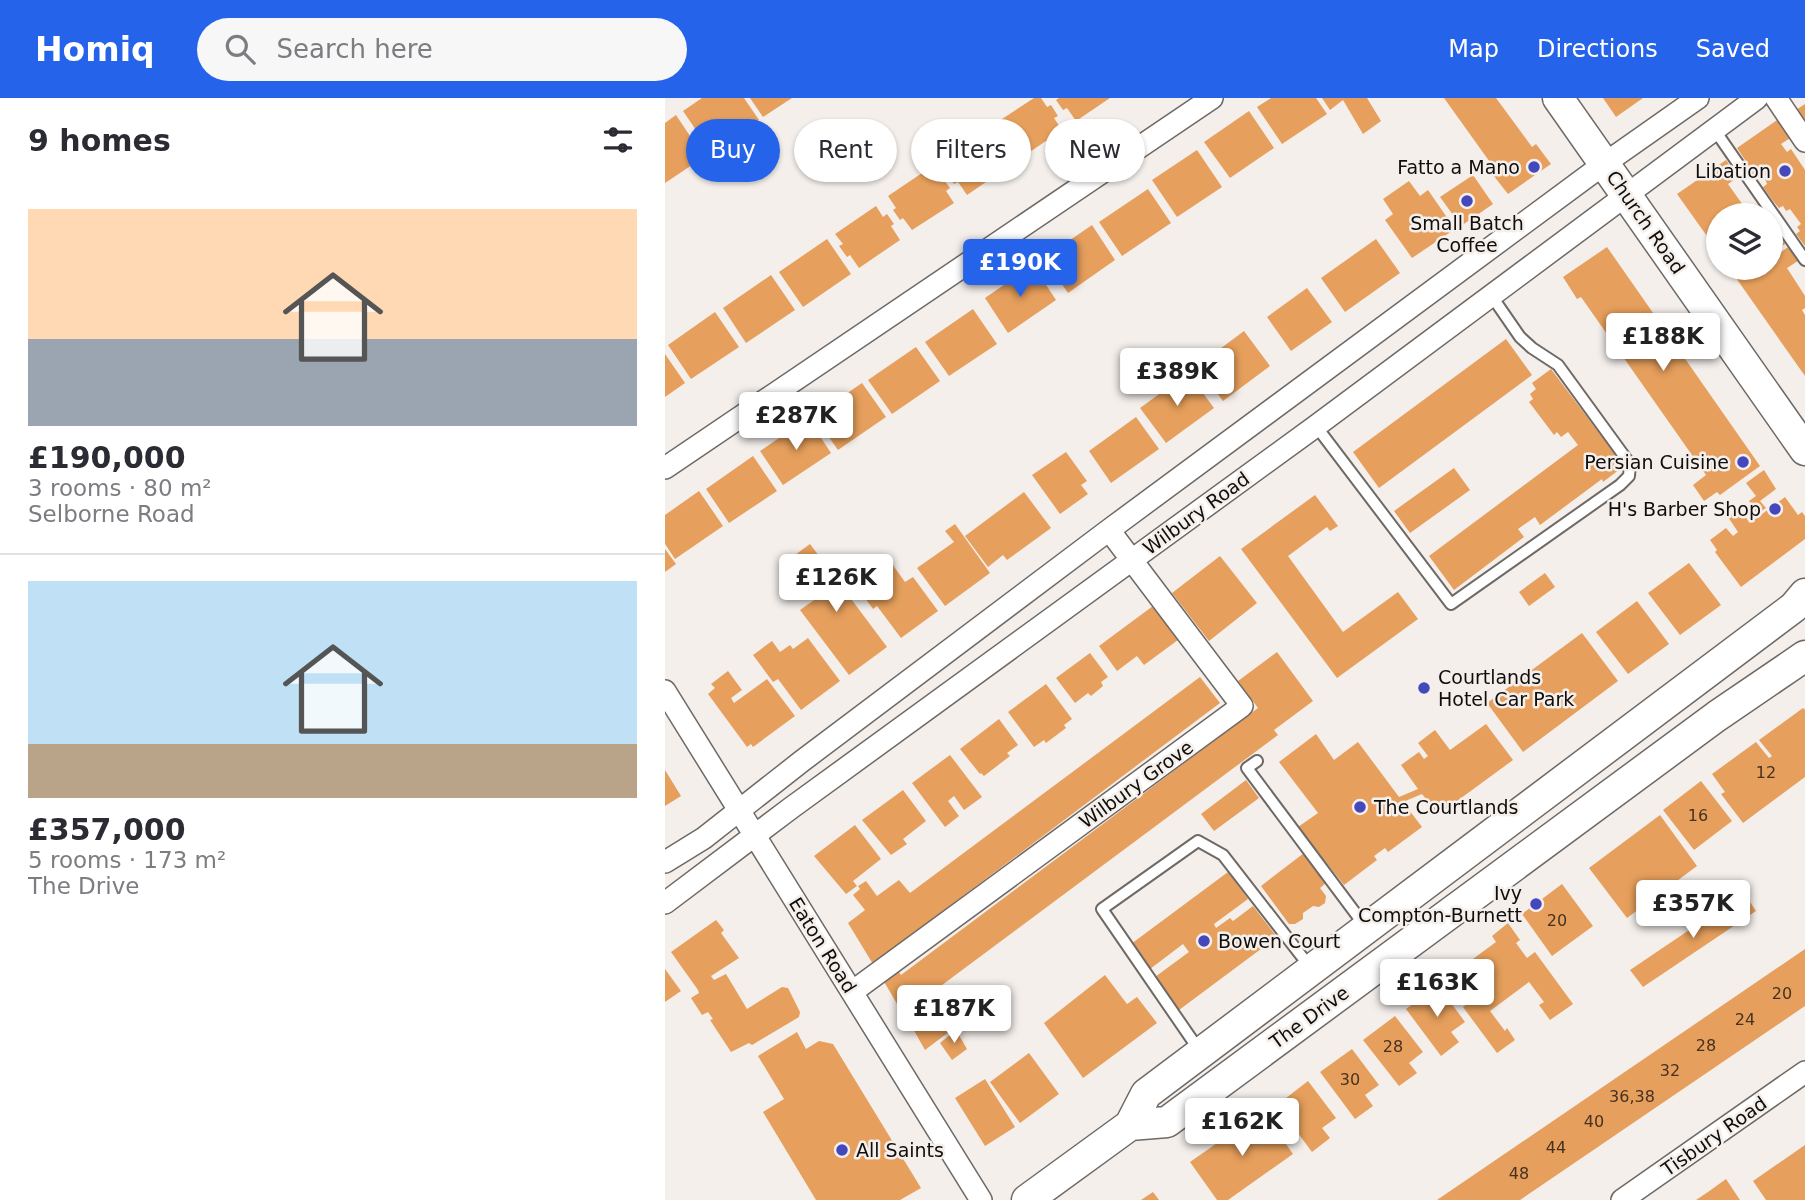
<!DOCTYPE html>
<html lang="en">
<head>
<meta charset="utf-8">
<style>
	:root { --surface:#fff; --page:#f7f7f7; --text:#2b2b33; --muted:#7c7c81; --line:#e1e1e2; --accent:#2563eb }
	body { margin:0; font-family:"DejaVu Sans",sans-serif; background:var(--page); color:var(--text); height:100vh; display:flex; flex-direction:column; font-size:26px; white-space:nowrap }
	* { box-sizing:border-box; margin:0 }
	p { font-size:23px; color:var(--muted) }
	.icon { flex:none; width:38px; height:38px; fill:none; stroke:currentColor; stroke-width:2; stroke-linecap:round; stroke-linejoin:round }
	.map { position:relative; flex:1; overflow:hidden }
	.panel { display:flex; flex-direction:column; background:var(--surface); width:665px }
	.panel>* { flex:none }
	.guide { position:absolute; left:21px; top:21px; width:665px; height:63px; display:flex; gap:14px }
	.buttons { position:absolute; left:1041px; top:105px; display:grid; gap:14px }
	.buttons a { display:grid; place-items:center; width:77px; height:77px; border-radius:50%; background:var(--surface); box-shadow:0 2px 5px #0004; font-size:35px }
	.price { position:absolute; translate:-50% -60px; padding:0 16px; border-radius:7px; background:#fff; color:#222; font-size:23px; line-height:46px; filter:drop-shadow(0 2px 4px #0008) }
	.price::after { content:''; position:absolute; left:50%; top:42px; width:21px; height:16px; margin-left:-10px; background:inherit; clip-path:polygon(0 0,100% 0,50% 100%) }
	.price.selected { background:var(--accent); color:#fff }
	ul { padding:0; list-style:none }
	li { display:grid; align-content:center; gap:14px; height:371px; padding:0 28px }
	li+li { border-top:2px solid var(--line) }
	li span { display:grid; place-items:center; height:217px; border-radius:0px; color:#555 }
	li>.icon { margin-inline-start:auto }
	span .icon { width:126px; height:126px; fill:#fffc; stroke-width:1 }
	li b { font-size:30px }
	h2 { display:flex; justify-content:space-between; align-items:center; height:84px; padding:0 28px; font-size:30px }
	.tag { padding:0 24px; border-radius:32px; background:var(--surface); box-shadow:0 2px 5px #0004; font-size:24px; line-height:63px }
	.tag.selected { background:var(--accent); color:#fff }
	header { display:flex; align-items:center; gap:42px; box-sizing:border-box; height:98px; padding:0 35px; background:var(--accent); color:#fff }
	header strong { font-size:33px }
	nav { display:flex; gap:38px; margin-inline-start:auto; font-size:24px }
	.search { width:490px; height:63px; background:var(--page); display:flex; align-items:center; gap:18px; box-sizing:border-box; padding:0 24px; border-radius:38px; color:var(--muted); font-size:26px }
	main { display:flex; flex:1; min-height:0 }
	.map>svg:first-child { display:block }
</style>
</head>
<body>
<header>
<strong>Homiq</strong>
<div class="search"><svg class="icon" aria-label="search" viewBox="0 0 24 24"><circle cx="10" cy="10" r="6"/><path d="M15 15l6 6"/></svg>Search here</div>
<nav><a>Map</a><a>Directions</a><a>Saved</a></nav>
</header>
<main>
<section class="panel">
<h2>9 homes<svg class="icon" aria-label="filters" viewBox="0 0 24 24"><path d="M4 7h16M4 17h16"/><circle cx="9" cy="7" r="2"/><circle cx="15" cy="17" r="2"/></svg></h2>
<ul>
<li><span style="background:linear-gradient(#ffd9b3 60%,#9aa5b1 0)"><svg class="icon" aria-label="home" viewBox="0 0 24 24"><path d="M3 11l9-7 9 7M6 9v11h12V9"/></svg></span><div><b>£190,000</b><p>3 rooms · 80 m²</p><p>Selborne Road</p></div></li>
<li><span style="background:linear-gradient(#bfe0f5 75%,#b9a48a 0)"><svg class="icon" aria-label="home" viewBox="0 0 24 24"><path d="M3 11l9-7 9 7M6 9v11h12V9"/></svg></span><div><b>£357,000</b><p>5 rooms · 173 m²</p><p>The Drive</p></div></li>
</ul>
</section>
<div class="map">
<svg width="1140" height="1102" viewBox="0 0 1140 1102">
	<rect width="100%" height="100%" fill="#f4efeb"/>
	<path fill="#e69f5c" d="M37 0H79L94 22 46 54 18 13Z
		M85 0H127L98 19Z
		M369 0H376L382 9 386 7 393 18 389 20 397 32 356 60 347 47 343 50 336 39 340 37 331 25Z
		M394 0H445L411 23 402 10 398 12 391 2Z
		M606 0H651L662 16 617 46 592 9Z
		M657 0H702L716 23 698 36 678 2 665 12Z
		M779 0H831L867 49 871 46 886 66 843 96 828 77 832 74Z
		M938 0H978L951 19Z
		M1140 6V31L1128 14Z
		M584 13 609 50 565 80 539 44Z
		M11 17 39 59 0 85V25Z
		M1118 18 1130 37 1116 46 1122 54 1126 51 1140 72V148L1131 136 1135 133 1132 129 1136 126 1125 111 1121 113 1118 108 1114 110 1108 103 1098 89 1102 86 1100 81 1102 80 1097 72 1090 77 1072 50Z
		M320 33 328 46 331 43 339 55 335 57 343 69 302 97 293 84 289 86 282 76 285 74 277 62Z
		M532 52 557 89 512 119 487 82Z
		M1061 62 1073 79 1063 86 1085 117H1054V155L1012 96Z
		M266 69 274 81 277 79 285 90 281 93 289 105 247 132 238 120 235 122 228 112 231 110 223 98Z
		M808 77 828 106 796 128 775 99Z
		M744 83 755 98 763 92 790 131 747 160 720 122 728 116 718 101Z
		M483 91 506 125 457 158 434 124Z
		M211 108 218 119 222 116 229 126 226 128 235 142 194 170 185 157 182 159 174 148 178 146 170 136Z
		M427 127 450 162 403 195 379 160Z
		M1112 133 1120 146 1109 153 1112 157 1123 149 1133 163 1122 170 1140 198V210L1137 212 1140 217V278L1064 170H1106V137Z
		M162 141 186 176 138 209 114 174Z
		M711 141 735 175 680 214 656 180Z
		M942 149 1095 368 1055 397 1052 394 1039 403 1028 387 1041 377 916 199 912 201 898 179Z
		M368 167 391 202 343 235 320 200Z
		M106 177 130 212 81 245 58 210Z
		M642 190 667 224 626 253 602 219Z
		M308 211 332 246 284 278 260 244Z
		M50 214 74 249 26 281 3 247Z
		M579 233 605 268 558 303 532 268Z
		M841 241 867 277 714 390 688 354Z
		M251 249 275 283 227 316 203 282Z
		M0 256 20 285 0 299Z
		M886 271 959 368 938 384 937 381 875 427 870 419 853 431 859 439 789 492 764 458 913 347 903 334 896 339 892 334 889 337 864 304 868 301 865 296 871 291 867 285Z
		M523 275 549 310 501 345 475 310Z
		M197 285 221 319 173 352 149 318Z
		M471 319 494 351 446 385 424 353Z
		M143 320 166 355 118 387 95 353Z
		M401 354 422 383 416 387 423 396 395 416 367 377Z
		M88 358 112 393 64 425 41 391Z
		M789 370 805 392 745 435 729 413Z
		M1099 372 1111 391 1095 403 1101 410 1092 416 1084 403 1091 398 1081 385Z
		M34 393 58 428 10 461 0 446V417Z
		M359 394 386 430 342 462 338 457 323 469 300 438Z
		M650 397 673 428 665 433 662 429 623 458 678 534 733 494 753 521 672 580 576 451Z
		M1120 399 1133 417 1137 414 1140 418V441L1076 489 1050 454 1052 452 1045 442 1061 430 1068 438 1073 434 1063 419 1074 410 1085 425Z
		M290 426 325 475 280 508 252 470 289 444 280 433Z
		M145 446 222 549 184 577 135 512 152 500 123 462Z
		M0 451 11 466 0 474Z
		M555 458 592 505 544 543 507 495Z
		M225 463 240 484 248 479 273 513 236 540 212 508 208 511 186 481 199 471 205 478Z
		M1024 465 1056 507 1015 537 983 495Z
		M880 475 890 489 864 508 854 494Z
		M972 503 1004 546 963 576 931 534Z
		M492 505 517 539 479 567 472 558 452 573 434 548Z
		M917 535 953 583 858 654 822 605Z
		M143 540 175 583 136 612 113 581 108 584 88 557 107 543 115 554 125 547 128 551Z
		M612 554 648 603 609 632 613 637 238 916 218 882 232 871 236 877 593 610 573 583Z
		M425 555 443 579 436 584 438 588 426 598 423 595 410 605 391 580Z
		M63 573 77 592 66 600 69 605 102 581 130 618 88 649 86 646 82 649 43 596 50 590 46 586Z
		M535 579 555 605 222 855 211 871 183 825 200 812 188 797 195 791 193 788 201 783 212 798 234 782 245 795Z
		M381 586 407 621 399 627 401 630 381 645 379 642 369 649 343 614Z
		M1138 610 1140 612V679L1078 725 1056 696 1060 694 1047 676 1091 644 1104 660 1107 658 1094 642Z
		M334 621 353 647 342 655 345 658 319 678 316 675 315 676 295 651Z
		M821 626 848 662 773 717 757 696 738 704 757 729 723 754 720 750 709 758 712 762 679 787 633 729 653 715 614 664 651 636 669 662 693 644 734 699 753 691 736 667 754 654 759 661 763 658 753 645 770 632 785 652Z
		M285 657 317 699 299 712 289 698 283 703 294 718 280 729 247 685Z
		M0 672 16 698 0 708Z
		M581 682 594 700 549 733 536 716Z
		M1036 683 1067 723 1029 752 998 712Z
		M238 692 261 723 238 741 242 746 226 757 197 722Z
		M995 717 1032 768 962 820 924 770Z
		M190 727 216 761 188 783 192 788 181 796 149 758Z
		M639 755 661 785 655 790 661 798 660 805 654 809 648 808 638 815V821L630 826H624L596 788Z
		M563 774 583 801 549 826 551 830 565 820 568 823 588 808 612 839 514 912 490 879 524 854 518 846 485 871 466 846Z
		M897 786 928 828 887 858 857 816Z
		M1079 795 1091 813 978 889 965 872Z
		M51 822 59 832 56 835 74 860 46 878 49 882 61 876 82 911 117 889 123 890 135 914 134 919 87 947 84 945 66 954 45 922 48 921 43 914 37 917 26 900 34 895 33 892 6 854Z
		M843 825 855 842 851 845 862 860 870 854 908 906 885 922 874 907 879 904 864 884 825 913 840 933 842 930 850 942 832 955 798 909 806 903 800 895 796 898 782 880 831 844 827 838Z
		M1140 851V908L855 1102H772Z
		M0 871 16 893 0 904Z
		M440 877 462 906 472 899 492 925 418 980 379 925Z
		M773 887 800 924 786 934 794 944 776 958 741 911Z
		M275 908 289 930 260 952 247 929Z
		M730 918 758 954 744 965 752 975 734 988 698 942Z
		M291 932 302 951 287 962 275 945Z
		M132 934 141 951 154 943 168 946 256 1090 235 1102H151L98 1014 119 1001 93 958Z
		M687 951 714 987 700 997 708 1008 690 1021 655 974Z
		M364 955 394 996 355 1025 325 984Z
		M320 981 350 1029 320 1048 290 1000Z
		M643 983 671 1020 657 1030 665 1040 647 1054 612 1007Z
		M598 1013 628 1056 563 1102H552L525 1064Z
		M1140 1047V1102H1101L1088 1083Z
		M1061 1081 1075 1102H1031L1043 1094Z
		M488 1094 494 1102H476Z"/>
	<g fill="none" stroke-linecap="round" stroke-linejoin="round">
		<defs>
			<path id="lane" d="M1049 31 1140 162
				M651 328 786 506 955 387 964 378 965 366 893 267 867 250 855 239 826 197
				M592 663 582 670 700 828
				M534 952 437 811 533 743 558 757 645 869"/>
			<path id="street" d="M1111 0 1140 43
				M0 370 547 0
				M0 593 316 1102
				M0 764 39 740 137 663 444 432 939 66 1033 0
				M0 805 126 710 651 328 1092 0
				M187 894 577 608 444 432
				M957 1102 1140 974"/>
			<path id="secondary" d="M893 0 1140 352
				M465 1027 502 1024 1052 618 1140 558
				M362 1102 465 1027 481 996 1129 509 1140 496"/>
		</defs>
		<use href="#lane" stroke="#6e6965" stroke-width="14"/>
		<use href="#street" stroke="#6e6965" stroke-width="24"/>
		<use href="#secondary" stroke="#6e6965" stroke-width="33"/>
		<use href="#lane" stroke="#fff" stroke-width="10"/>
		<use href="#street" stroke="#fff" stroke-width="21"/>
		<use href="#secondary" stroke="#fff" stroke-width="30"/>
	</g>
	<g fill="#4547bc" stroke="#f4efeb" stroke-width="2.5">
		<circle cx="869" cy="69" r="7"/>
		<circle cx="1120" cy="73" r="7"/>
		<circle cx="802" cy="103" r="7"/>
		<circle cx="1078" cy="364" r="7"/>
		<circle cx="1110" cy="411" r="7"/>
		<circle cx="759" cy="590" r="7"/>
		<circle cx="695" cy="709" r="7"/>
		<circle cx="871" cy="806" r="7"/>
		<circle cx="539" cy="843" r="7"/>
		<circle cx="177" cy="1052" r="7"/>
	</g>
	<g text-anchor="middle" stroke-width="5" stroke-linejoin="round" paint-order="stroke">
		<g font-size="16" fill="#463220">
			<text x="1101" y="680">12</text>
			<text x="1033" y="723">16</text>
			<text x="892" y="828">20</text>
			<text x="1117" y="901">20</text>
			<text x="1080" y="927">24</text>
			<text x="1041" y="953">28</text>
			<text x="728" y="954">28</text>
			<text x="1005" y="978">32</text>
			<text x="685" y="987">30</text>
			<text x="967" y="1004">36,38</text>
			<text x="929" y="1029">40</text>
			<text x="891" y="1055">44</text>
			<text x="854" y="1081">48</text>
		</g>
		<g font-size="19" fill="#100e0c" stroke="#f4efeb" text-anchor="end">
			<text x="855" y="76">Fatto a Mano</text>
			<text x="1106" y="80">Libation</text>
			<text x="802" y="132" text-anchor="middle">Small Batch<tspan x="802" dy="22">Coffee</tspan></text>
			<text x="1064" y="371">Persian Cuisine</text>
			<text x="1096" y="418">H's Barber Shop</text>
			<text x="773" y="586" text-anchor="start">Courtlands<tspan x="773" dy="22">Hotel Car Park</tspan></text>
			<text x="709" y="716" text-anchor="start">The Courtlands</text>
			<text x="857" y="802">Ivy<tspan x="857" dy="22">Compton-Burnett</tspan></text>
			<text x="553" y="850" text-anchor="start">Bowen Court</text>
			<text x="191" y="1059" text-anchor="start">All Saints</text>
		</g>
		<g font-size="19" fill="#100e0c" stroke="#f4efeb">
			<text transform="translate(981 124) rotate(55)" y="7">Church Road</text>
			<text transform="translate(531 415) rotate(-36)" y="7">Wilbury Road</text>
			<text transform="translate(471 686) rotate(-36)" y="7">Wilbury Grove</text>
			<text transform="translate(158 847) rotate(58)" y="7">Eaton Road</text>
			<text transform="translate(644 919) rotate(-36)" y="7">The Drive</text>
			<text transform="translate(1049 1038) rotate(-35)" y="7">Tisbury Road</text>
		</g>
	</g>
</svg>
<div class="buttons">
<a><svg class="icon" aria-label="layers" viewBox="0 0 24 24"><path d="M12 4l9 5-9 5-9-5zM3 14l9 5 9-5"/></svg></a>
</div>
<b class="price selected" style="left:355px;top:201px">£190K</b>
<b class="price" style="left:998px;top:275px">£188K</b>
<b class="price" style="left:512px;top:310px">£389K</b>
<b class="price" style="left:131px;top:354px">£287K</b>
<b class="price" style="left:171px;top:516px">£126K</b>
<b class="price" style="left:1028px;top:842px">£357K</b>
<b class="price" style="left:772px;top:921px">£163K</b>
<b class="price" style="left:289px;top:947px">£187K</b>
<b class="price" style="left:577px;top:1060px">£162K</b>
<div class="guide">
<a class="tag selected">Buy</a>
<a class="tag">Rent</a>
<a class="tag">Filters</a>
<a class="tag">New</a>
</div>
</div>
</main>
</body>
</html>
